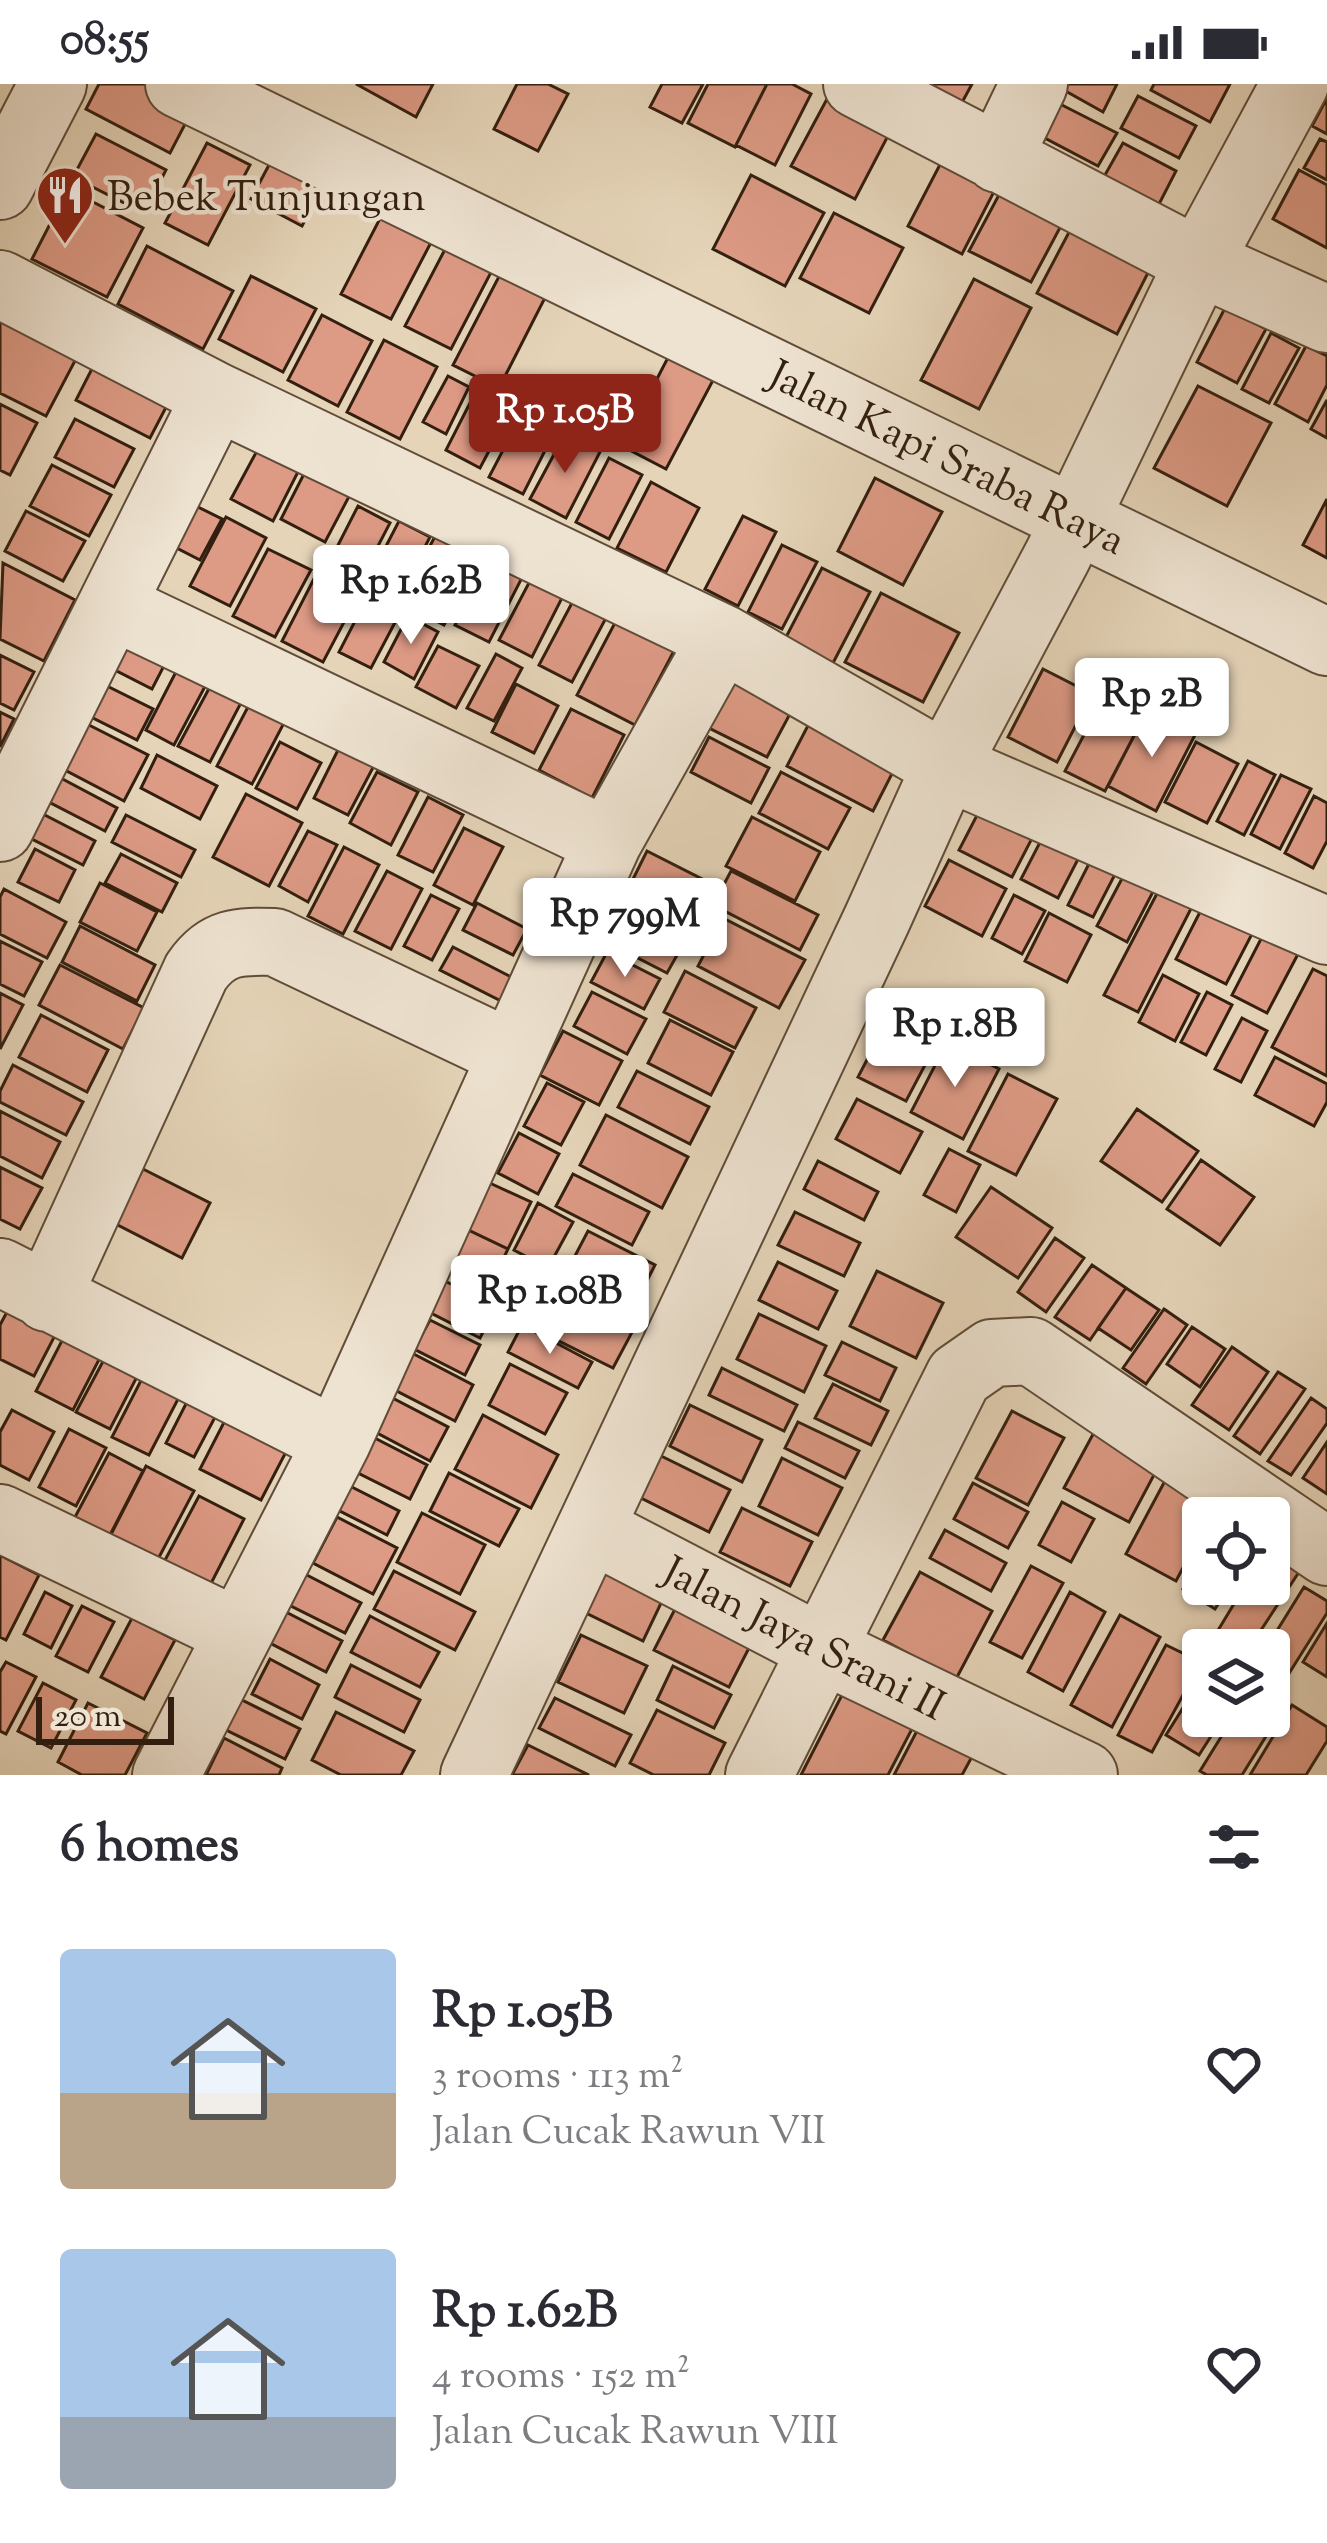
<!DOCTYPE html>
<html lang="en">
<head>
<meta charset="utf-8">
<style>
	:root { --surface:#fff; --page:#f2f2f3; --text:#2b2b33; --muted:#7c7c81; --accent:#8f2418 }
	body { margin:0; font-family:"Sorts Mill Goudy",serif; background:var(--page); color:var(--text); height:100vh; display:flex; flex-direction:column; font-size:45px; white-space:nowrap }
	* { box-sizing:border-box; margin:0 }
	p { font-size:39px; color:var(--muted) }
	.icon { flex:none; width:66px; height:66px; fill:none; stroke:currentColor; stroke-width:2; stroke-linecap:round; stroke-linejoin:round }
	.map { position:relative; height:1691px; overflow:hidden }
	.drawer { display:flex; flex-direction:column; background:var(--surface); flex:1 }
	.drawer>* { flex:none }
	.fabs { position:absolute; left:1182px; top:1413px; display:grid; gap:24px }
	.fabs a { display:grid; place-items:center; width:108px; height:108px; border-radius:12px; background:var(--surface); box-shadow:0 3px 9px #0004; font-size:60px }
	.scale { position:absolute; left:36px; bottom:30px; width:138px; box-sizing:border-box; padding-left:12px; border:6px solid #331f0f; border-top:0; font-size:33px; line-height:42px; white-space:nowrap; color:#331f0f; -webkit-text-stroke:9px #eee3d1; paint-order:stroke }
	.price { position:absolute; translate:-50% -102px; padding:0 27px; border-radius:12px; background:#fff; color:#222; font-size:39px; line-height:78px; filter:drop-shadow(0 3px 6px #0008) }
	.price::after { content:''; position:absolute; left:50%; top:72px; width:36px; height:27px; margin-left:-18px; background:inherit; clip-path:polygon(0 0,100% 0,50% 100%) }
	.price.current { background:var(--accent); color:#fff }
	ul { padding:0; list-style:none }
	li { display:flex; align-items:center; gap:36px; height:300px; padding:0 60px }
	li span { display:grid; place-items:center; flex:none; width:336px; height:240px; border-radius:12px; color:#555 }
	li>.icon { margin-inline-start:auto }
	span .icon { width:144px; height:144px; fill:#fffc; stroke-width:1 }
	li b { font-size:51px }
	h2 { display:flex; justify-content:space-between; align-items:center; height:144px; padding:0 60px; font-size:51px }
	.status { display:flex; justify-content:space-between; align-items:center; height:84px; padding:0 60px; background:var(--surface); direction:ltr }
	.status svg { height:33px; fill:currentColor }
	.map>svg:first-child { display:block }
</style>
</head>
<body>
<div class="status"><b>08:55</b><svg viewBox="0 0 49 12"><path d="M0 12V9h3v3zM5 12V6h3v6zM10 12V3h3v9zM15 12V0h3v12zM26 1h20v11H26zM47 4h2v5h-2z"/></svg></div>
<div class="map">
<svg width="1327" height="1691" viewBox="0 0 1327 1691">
	<rect width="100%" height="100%" fill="#e5d4b8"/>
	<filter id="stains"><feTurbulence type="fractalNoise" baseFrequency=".00167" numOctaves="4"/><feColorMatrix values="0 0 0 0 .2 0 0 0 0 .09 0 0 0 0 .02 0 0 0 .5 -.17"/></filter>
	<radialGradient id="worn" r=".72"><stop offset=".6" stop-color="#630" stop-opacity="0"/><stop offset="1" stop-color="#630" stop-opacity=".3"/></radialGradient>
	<path fill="#dd9a85" stroke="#331f0f" stroke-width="3" d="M99 0H144L193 25 170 69 86 25Z
		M356 0H433L416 33Z
		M517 0H548L568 10 538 67 494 45Z
		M662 0H703L682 39 650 23Z
		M708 0H767L735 63 688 39Z
		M767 0H792L811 10 775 81 736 61Z
		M913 0H972L959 24Z
		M1053 0H1117L1103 28Z
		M1154 0H1230L1210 38 1151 6Z
		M1138 12 1196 42 1179 74 1121 44Z
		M1327 14V50L1312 42Z
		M827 15 890 48 855 115 791 82Z
		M1058 19 1117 49 1098 82 1041 52Z
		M96 50 166 86 144 129 73 93Z
		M1320 55 1327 58V96L1304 84Z
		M207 59 250 81 208 161 165 139Z
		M1123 59 1176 87 1156 126 1101 98Z
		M279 62 330 88 302 142 251 115Z
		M946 69 1000 96 962 170 908 142Z
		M1299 86 1327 101V164L1273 135Z
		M751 91 824 129 785 202 713 165Z
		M1009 92 1071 123 1031 198 969 167Z
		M68 105 143 144 107 213 32 175Z
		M388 119 438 145 391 235 341 210Z
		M834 129 903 164 869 229 800 194Z
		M1076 135 1155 175 1117 250 1037 209Z
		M453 150 499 173 451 265 405 242Z
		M147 162 233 207 203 265 118 220Z
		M506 179 551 202 499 304 453 281Z
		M251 192 316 225 283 288 219 255Z
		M974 195 1031 224 979 325 921 296Z
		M1225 224 1266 245 1237 299 1197 278Z
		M322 231 372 257 338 322 288 296Z
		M0 233 77 273 46 332 0 309Z
		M1271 249 1299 264 1269 319 1242 305Z
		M384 256 437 283 400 355 347 328Z
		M674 262 719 285 666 385 622 362Z
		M1306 262 1327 272V301L1308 338 1275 320Z
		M99 271 174 308 150 354 76 316Z
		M448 292 469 303 446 350 423 338Z
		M1198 302 1271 339 1227 422 1154 384Z
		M473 313 508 331 480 384 446 366Z
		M1327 316V354L1311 345Z
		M0 320 37 339 10 391 0 386Z
		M523 328 556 345 523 410 489 393Z
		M75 335 134 365 114 403 55 373Z
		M565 350 600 368 566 434 530 415Z
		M258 365 299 386 273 437 231 415Z
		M609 374 642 391 609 455 576 438Z
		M52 381 111 411 89 452 30 422Z
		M308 382 353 405 325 458 281 435Z
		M875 394 942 428 903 501 838 467Z
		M651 398 699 424 666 488 617 464Z
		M1327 415V474L1303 461Z
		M188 418 222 435 200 476 167 459Z
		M358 422 390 439 367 483 335 467Z
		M26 427 85 457 63 497 5 467Z
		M743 432 776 448 738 522 705 505Z
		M226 433 266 454 230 522 190 502Z
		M399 437 430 453 401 509 370 493Z
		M439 445 483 467 444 541 400 518Z
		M782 461 817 478 782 545 748 528Z
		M268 465 311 486 275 553 233 532Z
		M494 465 528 482 489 558 455 541Z
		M3 479 75 516 44 577 0 555Z
		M822 484 870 508 833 579 785 555Z
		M319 485 361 506 323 578 282 557Z
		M531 495 563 512 532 573 499 556Z
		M881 509 959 549 923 618 845 578Z
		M369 510 401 527 371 584 339 568Z
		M573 517 606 534 572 598 539 581Z
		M408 532 438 548 414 595 384 578Z
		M617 535 675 565 635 641 577 611Z
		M127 555 167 576 152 605 111 584Z
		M438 562 479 582 456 624 416 603Z
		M496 570 522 584 494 637 467 624Z
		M0 571 34 588 14 626 0 619Z
		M180 580 209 595 174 661 146 646Z
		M1043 585 1092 610 1057 678 1008 653Z
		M732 598 791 628 767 673 709 644Z
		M101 599 153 625 137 656 85 630Z
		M212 599 243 615 210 678 178 662Z
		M516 600 558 622 534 669 492 648Z
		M1108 605 1148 625 1105 707 1065 687Z
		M250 619 285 637 252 700 217 682Z
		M571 625 624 651 592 714 539 686Z
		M1148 625 1196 649 1156 727 1108 702Z
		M0 628 14 635 0 663Z
		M815 628 901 672 873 727 787 682Z
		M87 640 148 671 124 717 63 685Z
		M709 653 769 684 751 719 691 688Z
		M280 658 321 679 297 725 256 704Z
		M342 658 377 676 348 731 314 714Z
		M1196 658 1238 680 1207 739 1165 718Z
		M157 671 217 702 200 735 141 704Z
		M1248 677 1275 691 1244 751 1217 737Z
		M377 688 418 708 391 761 350 739Z
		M781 688 850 724 828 765 759 729Z
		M55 691 117 724 105 747 43 715Z
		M1281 691 1311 705 1280 765 1251 750Z
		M989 708 1042 735 1012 793 959 766Z
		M246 710 302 739 269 802 213 773Z
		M1314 712 1327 719V757L1313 784 1285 769Z
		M428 713 463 731 433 788 398 771Z
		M39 728 95 757 83 781 26 752Z
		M126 731 195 766 181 793 112 758Z
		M752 733 820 768 795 817 726 782Z
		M1052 735 1089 754 1058 814 1021 795Z
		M464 744 503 763 473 821 434 801Z
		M308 747 337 761 308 818 279 802Z
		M1100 758 1125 771 1093 833 1068 821Z
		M344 763 379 781 343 850 308 832Z
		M35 765 75 786 59 818 18 798Z
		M647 767 704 796 683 836 627 807Z
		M121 770 177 799 162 828 105 799Z
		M949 776 1006 805 982 852 925 822Z
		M387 787 422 805 391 865 355 847Z
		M731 787 818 831 800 866 713 821Z
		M1126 787 1156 802 1127 858 1097 842Z
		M1163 798 1196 815 1138 928 1104 911Z
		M100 799 157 828 137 867 80 838Z
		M4 805 66 838 47 874 0 850V813Z
		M431 811 459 825 432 876 404 862Z
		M1014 811 1045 827 1022 870 992 854Z
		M625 815 690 848 667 889 603 856Z
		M477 819 527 845 513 871 463 846Z
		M1202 824 1252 850 1226 900 1176 875Z
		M1049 829 1091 851 1067 898 1025 877Z
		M723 834 805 876 779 924 698 882Z
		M80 842 155 881 137 917 62 878Z
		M1263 851 1298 870 1267 929 1232 911Z
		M0 857 42 878 24 912 0 900Z
		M453 863 515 895 503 918 440 886Z
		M607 868 660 895 644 925 591 898Z
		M60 881 144 924 123 965 39 921Z
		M1313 885 1327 892V992L1272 963Z
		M685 887 756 924 735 964 664 928Z
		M1163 891 1199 910 1175 957 1139 938Z
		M592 908 646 935 627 970 574 942Z
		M1207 908 1232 921 1206 971 1181 958Z
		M0 909 23 921 0 965Z
		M895 922 943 947 906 1017 858 993Z
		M41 931 108 966 87 1008 19 973Z
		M1242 934 1267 947 1241 998 1215 985Z
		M670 936 733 968 711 1011 648 979Z
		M563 947 622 977 599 1021 540 991Z
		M947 958 999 985 963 1055 911 1028Z
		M1275 973 1327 1000V1018L1314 1042 1255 1011Z
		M13 981 83 1018 66 1051 0 1018V1007Z
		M637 987 709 1023 690 1060 618 1023Z
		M1008 990 1057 1015 1016 1091 968 1067Z
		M547 999 584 1018 561 1061 524 1042Z
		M857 1015 922 1048 900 1089 836 1055Z
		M1137 1025 1198 1067 1162 1118 1101 1077Z
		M0 1027 60 1058 42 1094 0 1072Z
		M606 1031 688 1073 662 1124 580 1081Z
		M519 1049 559 1070 538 1110 498 1089Z
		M949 1065 980 1081 956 1128 924 1111Z
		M1201 1076 1254 1113 1220 1161 1167 1125Z
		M818 1077 878 1108 864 1136 804 1105Z
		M0 1083 42 1104 20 1145 0 1135Z
		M143 1085 210 1119 182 1174 114 1139Z
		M573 1090 649 1128 632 1161 556 1122Z
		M481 1095 531 1118 508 1165 458 1141Z
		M991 1103 1052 1144 1018 1194 956 1153Z
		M538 1119 573 1138 548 1184 514 1166Z
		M795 1128 860 1159 844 1192 778 1161Z
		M458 1141 508 1165 488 1207 438 1183Z
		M588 1147 655 1181 632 1226 565 1191Z
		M1055 1154 1084 1174 1046 1228 1018 1208Z
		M778 1178 837 1207 818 1245 759 1216Z
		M506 1179 542 1198 526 1227 490 1208Z
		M1092 1181 1126 1204 1090 1256 1055 1233Z
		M877 1187 943 1219 916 1274 850 1242Z
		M443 1196 496 1223 480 1254 427 1227Z
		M566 1200 638 1237 613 1284 541 1248Z
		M1126 1204 1159 1226 1131 1266 1098 1244Z
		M15 1213 62 1238 34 1292 0 1275V1241Z
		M1164 1225 1187 1241 1146 1300 1123 1284Z
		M759 1230 826 1262 804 1308 737 1275Z
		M430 1236 480 1261 465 1291 414 1265Z
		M522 1241 592 1278 578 1304 508 1268Z
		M1192 1243 1225 1265 1200 1303 1167 1280Z
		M68 1245 105 1264 73 1326 36 1307Z
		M842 1258 896 1284 880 1317 825 1291Z
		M1232 1263 1268 1288 1229 1346 1192 1321Z
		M408 1267 473 1301 455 1337 389 1303Z
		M108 1268 141 1285 110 1345 76 1328Z
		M152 1275 189 1294 149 1371 112 1353Z
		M510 1280 567 1309 545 1350 489 1321Z
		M722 1284 797 1321 784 1347 709 1311Z
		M1278 1288 1305 1305 1260 1370 1234 1352Z
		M833 1300 888 1327 871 1361 815 1334Z
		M193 1306 222 1320 194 1373 166 1359Z
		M381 1308 448 1343 430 1377 364 1342Z
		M238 1311 299 1343 261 1416 200 1385Z
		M1311 1314 1327 1325V1339L1291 1391 1268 1377Z
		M690 1321 762 1356 742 1398 670 1362Z
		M12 1326 54 1348 29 1396 0 1381V1348Z
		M1012 1327 1064 1354 1028 1421 976 1394Z
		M483 1331 558 1371 531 1424 455 1385Z
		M798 1338 859 1367 845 1394 785 1364Z
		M1098 1341 1163 1374 1129 1438 1064 1404Z
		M69 1345 106 1364 76 1422 39 1403Z
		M363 1348 427 1381 410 1415 344 1382Z
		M1327 1358V1410L1303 1394Z
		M653 1368 730 1406 709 1448 633 1410Z
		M109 1369 143 1387 110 1451 75 1433Z
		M782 1374 842 1404 818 1451 759 1422Z
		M146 1382 194 1407 148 1494 101 1470Z
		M449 1389 519 1425 499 1462 430 1427Z
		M1167 1393 1217 1420 1209 1434H1203V1446L1176 1497 1126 1470Z
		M340 1397 399 1427 387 1451 328 1421Z
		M973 1399 1028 1428 1008 1464 954 1435Z
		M199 1412 244 1435 201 1519 155 1495Z
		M1062 1418 1094 1435 1071 1478 1039 1461Z
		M742 1424 812 1458 790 1502 720 1468Z
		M422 1429 485 1461 460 1510 397 1478Z
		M337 1433 397 1464 373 1510 313 1479Z
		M945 1446 1006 1479 991 1507 930 1474Z
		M1269 1469 1299 1488 1248 1566 1217 1548 1246 1500H1269Z
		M0 1471 39 1491 6 1556 0 1553Z
		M1203 1472V1500H1231L1215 1525 1183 1505Z
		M1031 1482 1063 1499 1022 1574 990 1558Z
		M299 1487 361 1519 345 1549 283 1518Z
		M394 1487 475 1528 455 1566 374 1525Z
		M604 1487 663 1515 643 1557 584 1528Z
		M920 1488 992 1527 956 1595 883 1556Z
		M1304 1503 1327 1517V1529L1288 1591 1269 1579V1566H1265Z
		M45 1508 72 1522 51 1564 24 1550Z
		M1070 1508 1105 1528 1063 1607 1028 1588Z
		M82 1522 114 1538 88 1588 56 1572Z
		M675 1525 750 1562 729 1603 654 1566Z
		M284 1527 342 1557 326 1588 268 1558Z
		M1120 1531 1160 1553 1112 1643 1071 1621Z
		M370 1532 439 1568 420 1603 351 1568Z
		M132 1534 175 1556 144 1615 101 1593Z
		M1327 1539V1593L1303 1578Z
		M581 1551 647 1582 624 1629 558 1598Z
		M1166 1561 1201 1578 1152 1668 1118 1651Z
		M270 1575 319 1601 302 1635 252 1610Z
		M6 1578 36 1593 6 1650 0 1647V1588Z
		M351 1581 420 1616 404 1648 335 1613Z
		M673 1582 731 1611 714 1644 657 1616Z
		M1203 1592V1632H1224L1199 1671 1166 1651Z
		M43 1599 76 1616 51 1664 18 1647Z
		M844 1607 913 1643 888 1691H801Z
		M236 1613 300 1645 285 1675 220 1643Z
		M555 1614 631 1651 615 1682 539 1644Z
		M88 1619 147 1649 125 1691H82L58 1678Z
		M1269 1621 1281 1628 1242 1691H1207L1200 1687 1234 1632H1269Z
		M1292 1621 1327 1643V1657L1306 1691H1250Z
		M657 1626 725 1659 709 1691H654L630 1679Z
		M336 1628 414 1667 401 1691H341L312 1676Z
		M920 1641 974 1669 962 1691H894Z
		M224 1654 282 1684 279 1691H206Z
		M528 1661 589 1691H512Z"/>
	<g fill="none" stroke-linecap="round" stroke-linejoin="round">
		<defs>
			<path id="minor" d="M179 0 1327 558
				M857 0 1199 178 1327 235
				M998 75 1034 0
				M0 102 53 0
				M0 200 216 312 722 554 946 682 1327 847
				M113 522 608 758
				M0 744 216 312
				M0 1188 337 1358
				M47 1214 196 888C217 857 239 857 275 858L511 970
				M0 1434 237 1548
				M591 1445 824 1566 1084 1691
				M166 1691 337 1358 608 758 722 554
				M474 1691 877 835 946 682 1058 471 1199 178 1295 0
				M759 1691 959 1292 992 1269 1031 1267 1327 1468"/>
		</defs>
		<use href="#minor" stroke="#604c39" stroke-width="70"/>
		<use href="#minor" stroke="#eee3d1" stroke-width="66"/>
	</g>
	<defs>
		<symbol id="restaurant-pin" viewBox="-11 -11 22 30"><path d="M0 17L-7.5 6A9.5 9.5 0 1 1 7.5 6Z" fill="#8f2418" stroke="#eee3d1"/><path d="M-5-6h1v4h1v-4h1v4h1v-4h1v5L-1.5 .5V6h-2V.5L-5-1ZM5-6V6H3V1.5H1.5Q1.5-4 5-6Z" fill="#fff"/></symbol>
	</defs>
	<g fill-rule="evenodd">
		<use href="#restaurant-pin" x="32" y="78" width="66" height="90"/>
	</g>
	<g text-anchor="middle" stroke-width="9" stroke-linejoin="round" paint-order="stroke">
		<g font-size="42" fill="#331f0f" stroke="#eee3d1" text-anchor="start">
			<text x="107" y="126">Bebek Tunjungan</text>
		</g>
		<g font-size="42" fill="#331f0f" stroke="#eee3d1">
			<text transform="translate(948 372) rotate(26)" y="15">Jalan Kapi Sraba Raya</text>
			<text transform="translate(805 1553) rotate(27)" y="15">Jalan Jaya Srani II</text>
		</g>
	</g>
	<rect width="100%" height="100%" filter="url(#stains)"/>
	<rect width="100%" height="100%" fill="url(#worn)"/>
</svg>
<div class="fabs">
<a><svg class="icon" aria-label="locate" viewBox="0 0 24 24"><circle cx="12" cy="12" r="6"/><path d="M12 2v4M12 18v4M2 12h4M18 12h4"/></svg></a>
<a><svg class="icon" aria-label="layers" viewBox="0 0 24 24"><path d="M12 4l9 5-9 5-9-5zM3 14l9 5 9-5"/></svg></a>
</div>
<div class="scale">20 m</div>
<b class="price current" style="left:565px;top:392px">Rp 1.05B</b>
<b class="price" style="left:411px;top:563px">Rp 1.62B</b>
<b class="price" style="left:1152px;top:676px">Rp 2B</b>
<b class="price" style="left:625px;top:896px">Rp 799M</b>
<b class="price" style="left:955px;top:1006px">Rp 1.8B</b>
<b class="price" style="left:550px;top:1273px">Rp 1.08B</b>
</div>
<section class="drawer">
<h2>6 homes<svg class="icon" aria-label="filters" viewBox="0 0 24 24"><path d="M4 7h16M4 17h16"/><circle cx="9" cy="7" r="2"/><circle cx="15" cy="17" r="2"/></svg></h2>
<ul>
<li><span style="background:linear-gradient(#a9c7e8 60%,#b9a48a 0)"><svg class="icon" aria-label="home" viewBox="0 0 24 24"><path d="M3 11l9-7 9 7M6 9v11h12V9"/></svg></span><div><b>Rp 1.05B</b><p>3 rooms · 113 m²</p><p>Jalan Cucak Rawun VII</p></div><svg class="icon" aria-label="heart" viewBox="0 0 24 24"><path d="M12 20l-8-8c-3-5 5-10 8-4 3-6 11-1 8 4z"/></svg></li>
<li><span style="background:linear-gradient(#a9c7e8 70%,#9aa5b1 0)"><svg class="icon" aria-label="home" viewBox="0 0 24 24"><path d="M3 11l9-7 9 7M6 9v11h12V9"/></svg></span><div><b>Rp 1.62B</b><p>4 rooms · 152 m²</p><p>Jalan Cucak Rawun VIII</p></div><svg class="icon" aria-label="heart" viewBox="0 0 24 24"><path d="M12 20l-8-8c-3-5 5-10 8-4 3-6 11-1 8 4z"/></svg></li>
</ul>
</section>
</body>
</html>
